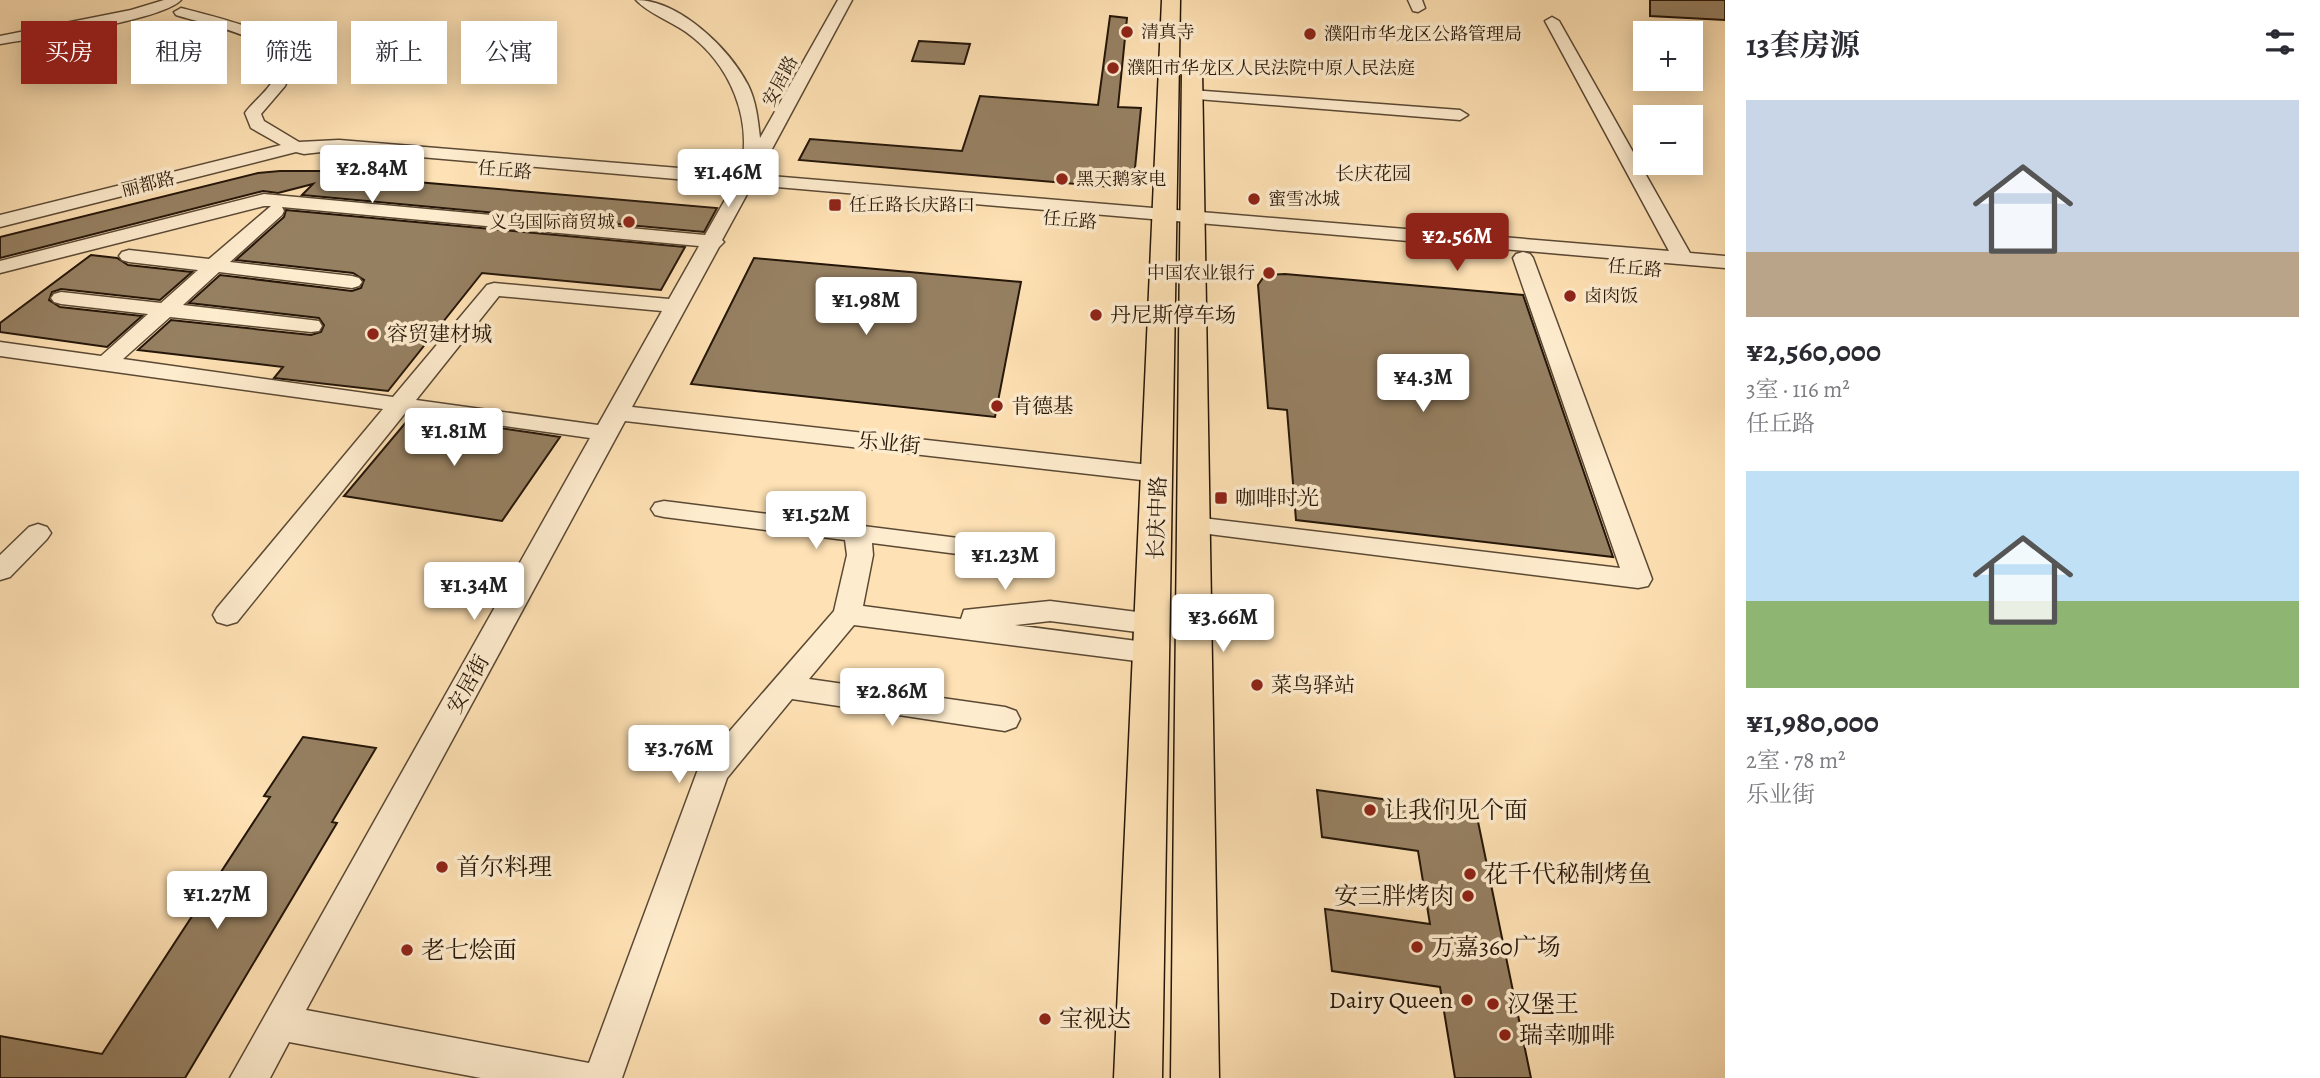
<!DOCTYPE html>
<html lang="zh">
<head>
<meta charset="utf-8">
<style>
	:root { --surface:#fff; --page:#f2f2f3; --text:#2b2b33; --muted:#7c7c81; --accent:#8f2418 }
	body { margin:0; font-family:Alegreya,"Noto Serif SC",serif; background:var(--page); color:var(--text); height:100vh; display:flex; flex-direction:column; font-size:26px; white-space:nowrap }
	* { box-sizing:border-box; margin:0 }
	p { font-size:23px; color:var(--muted) }
	.icon { flex:none; width:38px; height:38px; fill:none; stroke:currentColor; stroke-width:2; stroke-linecap:round; stroke-linejoin:round }
	.map { position:relative; flex:1; overflow:hidden }
	.sheet { display:flex; flex-direction:column; background:var(--surface); width:595px }
	.sheet>* { flex:none }
	.top-card { position:absolute; left:21px; top:21px; width:665px; height:63px; display:flex; gap:14px }
	.buttons { position:absolute; left:1633px; top:21px; display:grid; gap:14px }
	.buttons a { display:grid; place-items:center; width:70px; height:70px; border-radius:0px; background:var(--surface); box-shadow:0 4px 18px #0003; font-size:35px }
	.price { position:absolute; translate:-50% -60px; padding:0 16px; border-radius:7px; background:#fff; color:#222; font-size:23px; line-height:46px; filter:drop-shadow(0 2px 4px #0008) }
	.price::after { content:''; position:absolute; left:50%; top:42px; width:21px; height:16px; margin-left:-10px; background:inherit; clip-path:polygon(0 0,100% 0,50% 100%) }
	.price.current { background:var(--accent); color:#fff }
	ul { padding:0; list-style:none }
	li { display:grid; align-content:center; gap:14px; height:371px; padding:0 21px }
	li span { display:grid; place-items:center; height:217px; border-radius:0px; color:#555 }
	li>.icon { margin-inline-start:auto }
	span .icon { width:126px; height:126px; fill:#fffc; stroke-width:1 }
	li b { font-size:30px }
	h2 { display:flex; justify-content:space-between; align-items:center; height:84px; padding:0 21px; font-size:30px }
	.tag { padding:0 24px; border-radius:0px; background:var(--surface); box-shadow:0 4px 18px #0003; font-size:24px; line-height:63px }
	.tag.current { background:var(--accent); color:#fff }
	main { display:flex; flex:1; min-height:0 }
	.map>svg:first-child { display:block }
</style>
</head>
<body>
<main>
<div class="map">
<svg width="1725" height="1078" viewBox="0 0 1725 1078">
	<rect width="100%" height="100%" fill="#fee1b4"/>
	<filter id="stains"><feTurbulence type="fractalNoise" baseFrequency=".00286" numOctaves="4"/><feColorMatrix values="0 0 0 0 .2 0 0 0 0 .09 0 0 0 0 .02 0 0 0 .5 -.17"/></filter>
	<radialGradient id="worn" r=".72"><stop offset=".6" stop-color="#630" stop-opacity="0"/><stop offset="1" stop-color="#630" stop-opacity=".3"/></radialGradient>
	<path fill="#968062" stroke="#251609" stroke-width="2" d="M1650 0H1725V20L1650 16Z
		M1110 16 1127 18 1118 107 1141 108 1134 178 1111 187 799 160 810 139 962 151 980 96 1098 105Z
		M919 41 970 44 964 64 912 61Z
		M280 171H334L335 175 717 208 704 232 302 195 313 184 278 193 263 191 0 258V237L258 173Z
		M286 210 685 247 661 290 482 273 388 391 274 378 283 367 138 350 171 320 311 335 321 332 324 325 319 318 189 303 220 275 352 291 361 288 364 280 353 273 236 260 284 217Z
		M91 255 117 258 128 265 192 272 160 300 61 289 52 292 49 300 60 307 142 316 107 347 0 332V323Z
		M754 258 1021 282 995 417 691 384Z
		M1285 274 1523 295 1613 557 1296 520 1287 410 1268 408 1258 285 1265 275Z
		M412 415 534 433 560 437 502 521 344 496Z
		M303 737 376 748 332 822 337 823 185 1078H0V1036L102 1054 270 797 264 796Z
		M1317 790 1476 812 1531 1078H1455L1440 987 1332 971 1325 909 1430 924 1418 851 1322 837Z"/>
	<g fill="none" stroke-linecap="round" stroke-linejoin="round">
		<defs>
			<path id="minor" d="M164 0H181C161 21 35 38 0 44V36L131 10Z
				M636 0C679 0 729 48 748 85 756 101 758 120 760 138L838 0H852L758 175 1669 251 1545 21 1552 17 1559 21 1690 253 1725 256V268L752 185 722 240 724 242 719 247 632 407 1159 466 1168 469 1171 474 1168 479 1159 482 625 421 306 1010 589 1063 697 772 702 763 834 611 847 555 845 540 664 517 655 515 651 509 655 503 664 501 982 541 986 547 982 553 973 556 872 543 873 555 863 606 961 619 964 610 1050 601 1153 614 1163 617 1167 624 1163 631 1153 634 1050 621 1015 625 1152 643 1162 646 1166 653 1162 660 1152 663 854 625 809 679 1005 707 1016 711 1020 719 1016 727 1005 731 792 699 727 778 622 1078H481L289 1042 270 1078H230L590 438 406 412 237 622 227 625 217 622 213 615 217 608 383 409 0 356V342L101 356 148 314 61 304 54 302 51 298 54 294 61 292 161 303 198 270 129 262 122 260 119 256 122 252 129 250 209 259 271 206H264L0 273V261L264 194 705 235 734 184 339 150 304 154 296 152 0 227V215L281 145 251 128 245 113C255 99 278 84 278 65 278 37 199 23 176 15L174 12 181 8C204 14 277 31 289 50 292 54 293 61 294 66L285 86 261 114 264 121 299 142 339 140 740 173C754 120 730 63 686 32 670 21 648 13 636 0ZM282 207 699 246 669 299 494 283 487 285 393 397 123 359 170 317 311 332 319 331 322 326 319 321 311 320 183 305 219 272 352 288 359 286 362 282 359 278 352 276 230 262 282 215 284 211ZM499 296 662 311 598 425 416 400Z
				M1408 0H1422L1425 8 1418 12 1413 11Z
				M1191 90 1460 110 1468 115 1460 120 1185 98 1183 95Z
				M1523 252 1530 254 1533 258 1652 579 1648 586 1638 588 1185 531 1181 525 1185 519 1194 517 1620 568 1513 258 1516 254Z
				M38 524 47 527 51 533 47 539 10 577 0 580V555L29 527Z"/>
			<path id="major" d="M1162 0H1180L1162 1078H1114Z
				M1192 63 1202 69 1219 1078H1171L1182 69Z"/>
		</defs>
		<use href="#minor" stroke="#5b4934" stroke-width="3"/>
		<use href="#major" stroke="#251609" stroke-width="3"/>
		<use href="#minor" fill="#feecce" fill-rule="evenodd"/>
		<use href="#major" fill="#fee1b4" fill-rule="evenodd"/>
	</g>
	<g fill="#8f2418" stroke="#feecce" stroke-width="2.5">
		<circle cx="1127" cy="32" r="7"/>
		<circle cx="1310" cy="34" r="7"/>
		<circle cx="1113" cy="68" r="7"/>
		<circle cx="1062" cy="179" r="7"/>
		<circle cx="1254" cy="199" r="7"/>
		<rect x="828" y="198" width="14" height="14" rx="3.5"/>
		<circle cx="629" cy="222" r="7"/>
		<circle cx="1269" cy="273" r="7"/>
		<circle cx="1570" cy="296" r="7"/>
		<circle cx="1096" cy="315" r="7"/>
		<circle cx="373" cy="334" r="7"/>
		<circle cx="997" cy="406" r="7"/>
		<rect x="1214" y="491" width="14" height="14" rx="3.5"/>
		<circle cx="1257" cy="685" r="7"/>
		<circle cx="1370" cy="810" r="7"/>
		<circle cx="442" cy="867" r="7"/>
		<circle cx="1470" cy="874" r="7"/>
		<circle cx="1468" cy="896" r="7"/>
		<circle cx="1417" cy="947" r="7"/>
		<circle cx="407" cy="950" r="7"/>
		<circle cx="1467" cy="1000" r="7"/>
		<circle cx="1493" cy="1004" r="7"/>
		<circle cx="1045" cy="1019" r="7"/>
		<circle cx="1505" cy="1035" r="7"/>
	</g>
	<g text-anchor="middle" stroke-width="7" stroke-linejoin="round" paint-order="stroke">
		<g font-size="18" fill="#251609" stroke="#feecce" text-anchor="start">
			<text x="1141" y="38">清真寺</text>
			<text x="1324" y="40">濮阳市华龙区公路管理局</text>
			<text x="1127" y="74">濮阳市华龙区人民法院中原人民法庭</text>
			<text x="1076" y="185">黑天鹅家电</text>
			<text x="1268" y="205">蜜雪冰城</text>
			<text x="849" y="211">任丘路长庆路口</text>
			<text x="615" y="228" text-anchor="end">义乌国际商贸城</text>
			<text x="1255" y="279" text-anchor="end">中国农业银行</text>
			<text x="1584" y="302">卤肉饭</text>
		</g>
		<g font-size="18" fill="#251609" stroke="#feecce">
			<text transform="translate(780 81) rotate(-62)" y="6">安居路</text>
			<text transform="translate(505 170) rotate(5)" y="6">任丘路</text>
			<text transform="translate(148 184) rotate(-14)" y="6">丽都路</text>
			<text transform="translate(1070 220) rotate(5)" y="6">任丘路</text>
			<text transform="translate(1635 268) rotate(5)" y="6">任丘路</text>
		</g>
		<g font-size="19" fill="#251609" stroke="#feecce">
			<text x="1373" y="180">长庆花园</text>
		</g>
		<g font-size="21" fill="#251609" stroke="#feecce" text-anchor="start">
			<text x="1110" y="322">丹尼斯停车场</text>
			<text x="387" y="341">容贸建材城</text>
			<text x="1011" y="413">肯德基</text>
			<text x="1235" y="505">咖啡时光</text>
			<text x="1271" y="692">菜鸟驿站</text>
		</g>
		<g font-size="21" fill="#251609" stroke="#feecce">
			<text transform="translate(889 443) rotate(6)" y="7">乐业街</text>
			<text transform="translate(1157 518) rotate(-88)" y="7">长庆中路</text>
			<text transform="translate(468 684) rotate(-61)" y="7">安居街</text>
		</g>
		<g font-size="24" fill="#251609" stroke="#feecce" text-anchor="start">
			<text x="1384" y="818">让我们见个面</text>
			<text x="456" y="875">首尔料理</text>
			<text x="1484" y="882">花千代秘制烤鱼</text>
			<text x="1454" y="904" text-anchor="end">安三胖烤肉</text>
			<text x="1431" y="955">万嘉360广场</text>
			<text x="421" y="958">老七烩面</text>
			<text x="1453" y="1008" text-anchor="end">Dairy Queen</text>
			<text x="1507" y="1012">汉堡王</text>
			<text x="1059" y="1027">宝视达</text>
			<text x="1519" y="1043">瑞幸咖啡</text>
		</g>
	</g>
	<rect width="100%" height="100%" filter="url(#stains)"/>
	<rect width="100%" height="100%" fill="url(#worn)"/>
</svg>
<div class="buttons">
<a>+</a>
<a>−</a>
</div>
<b class="price" style="left:372px;top:205px">¥2.84M</b>
<b class="price" style="left:728px;top:209px">¥1.46M</b>
<b class="price current" style="left:1457px;top:273px">¥2.56M</b>
<b class="price" style="left:866px;top:337px">¥1.98M</b>
<b class="price" style="left:1423px;top:414px">¥4.3M</b>
<b class="price" style="left:454px;top:468px">¥1.81M</b>
<b class="price" style="left:816px;top:551px">¥1.52M</b>
<b class="price" style="left:1005px;top:592px">¥1.23M</b>
<b class="price" style="left:474px;top:622px">¥1.34M</b>
<b class="price" style="left:1223px;top:654px">¥3.66M</b>
<b class="price" style="left:892px;top:728px">¥2.86M</b>
<b class="price" style="left:679px;top:785px">¥3.76M</b>
<b class="price" style="left:217px;top:931px">¥1.27M</b>
<div class="top-card">
<a class="tag current">买房</a>
<a class="tag">租房</a>
<a class="tag">筛选</a>
<a class="tag">新上</a>
<a class="tag">公寓</a>
</div>
</div>
<section class="sheet">
<h2>13套房源<svg class="icon" aria-label="filters" viewBox="0 0 24 24"><path d="M4 7h16M4 17h16"/><circle cx="9" cy="7" r="2"/><circle cx="15" cy="17" r="2"/></svg></h2>
<ul>
<li><span style="background:linear-gradient(#c9d6e8 70%,#b9a48a 0)"><svg class="icon" aria-label="home" viewBox="0 0 24 24"><path d="M3 11l9-7 9 7M6 9v11h12V9"/></svg></span><div><b>¥2,560,000</b><p>3室 · 116 m²</p><p>任丘路</p></div></li>
<li><span style="background:linear-gradient(#bfe0f5 60%,#8fb573 0)"><svg class="icon" aria-label="home" viewBox="0 0 24 24"><path d="M3 11l9-7 9 7M6 9v11h12V9"/></svg></span><div><b>¥1,980,000</b><p>2室 · 78 m²</p><p>乐业街</p></div></li>
</ul>
</section>
</main>
</body>
</html>
